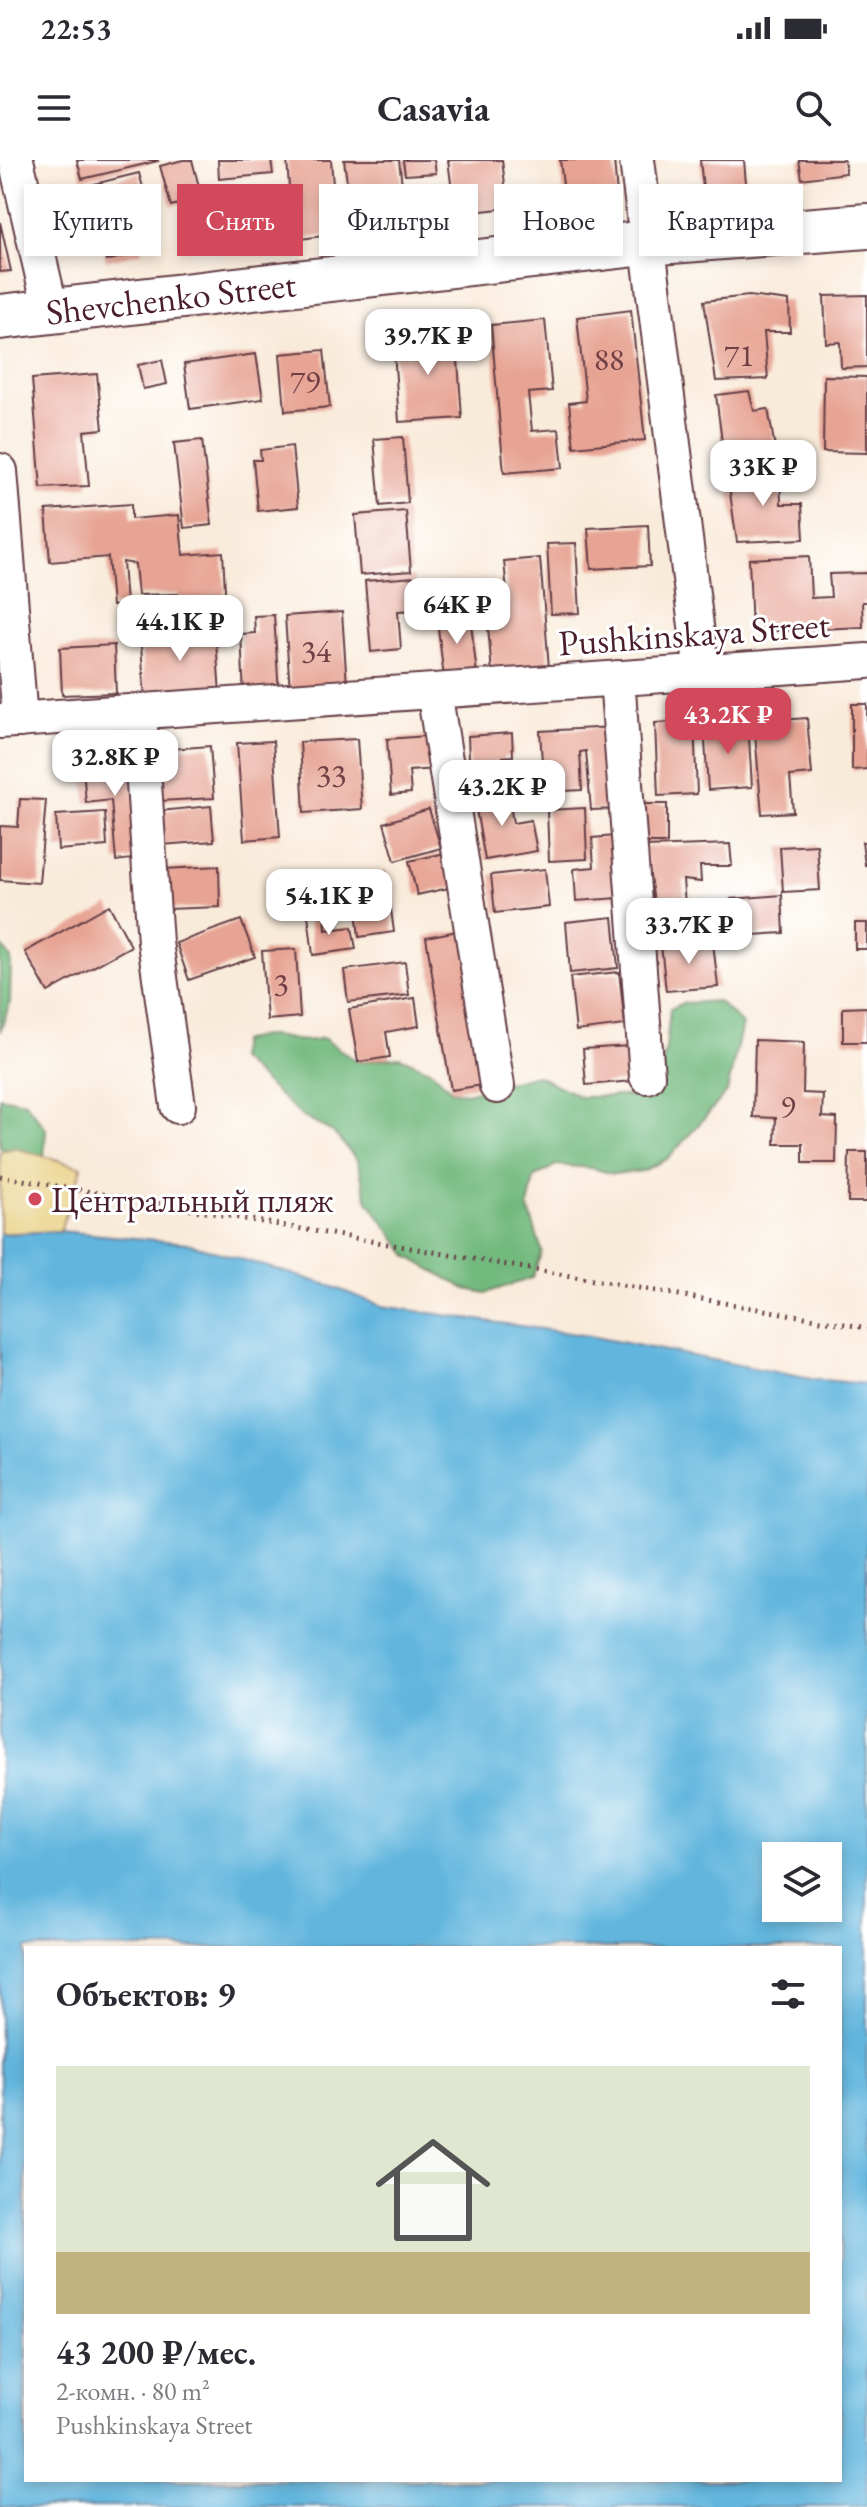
<!DOCTYPE html>
<html lang="ru">
<head>
<meta charset="utf-8">
<style>
	:root { --surface:#fff; --page:#f2f2f3; --text:#2b2b33; --muted:#7c7c81; --line:#e1e1e2; --accent:#d1495b }
	body { margin:0; font-family:"EB Garamond",serif; background:var(--page); color:var(--text); height:100vh; display:flex; flex-direction:column; font-size:30px; white-space:nowrap }
	* { box-sizing:border-box; margin:0 }
	p { font-size:26px; color:var(--muted) }
	.icon { flex:none; width:44px; height:44px; fill:none; stroke:currentColor; stroke-width:2; stroke-linecap:round; stroke-linejoin:round }
	.map { position:relative; flex:1; overflow:hidden }
	.sheet { position:absolute; left:24px; top:1786px; width:818px; height:536px; display:flex; flex-direction:column; background:var(--surface); border-radius:0px; box-shadow:0 4px 12px #0003 }
	.sheet>* { flex:none }
	.banner { position:absolute; left:24px; top:24px; width:820px; height:72px; display:flex; gap:16px }
	.buttons { position:absolute; left:762px; top:1682px; display:grid; gap:16px }
	.buttons a { display:grid; place-items:center; width:80px; height:80px; border-radius:0px; background:var(--surface); box-shadow:0 4px 12px #0003; font-size:40px }
	.price { position:absolute; translate:-50% -68px; padding:0 18px; border-radius:16px; background:#fff; color:#222; font-size:26px; line-height:52px; filter:drop-shadow(0 2px 4px #0008) }
	.price::after { content:''; position:absolute; left:50%; top:48px; width:24px; height:18px; margin-left:-12px; background:inherit; clip-path:polygon(0 0,100% 0,50% 100%) }
	.price.selected { background:var(--accent); color:#fff }
	ul { padding:0; list-style:none }
	li { display:grid; align-content:center; gap:16px; height:424px; padding:0 32px }
	li+li { border-top:2px solid var(--line) }
	li span { display:grid; place-items:center; height:248px; border-radius:0px; color:#555 }
	li>.icon { margin-inline-start:auto }
	span .icon { width:144px; height:144px; fill:#fffc; stroke-width:1 }
	li b { font-size:34px }
	h2 { display:flex; justify-content:space-between; align-items:center; height:96px; padding:0 32px; font-size:34px }
	.tag { padding:0 28px; border-radius:0px; background:var(--surface); box-shadow:0 4px 12px #0003; font-size:28px; line-height:72px }
	.tag.selected { background:var(--accent); color:#fff }
	.status { display:flex; justify-content:space-between; align-items:center; height:56px; padding:0 40px; background:var(--surface); direction:ltr }
	.status svg { height:22px; fill:currentColor }
	header { display:flex; justify-content:space-between; align-items:center; height:104px; padding:0 32px; background:var(--surface); font-size:36px; font-weight:700 }
	.map>svg:first-child { display:block }
</style>
</head>
<body>
<div class="status"><b>22:53</b><svg viewBox="0 0 49 12"><path d="M0 12V9h3v3zM5 12V6h3v6zM10 12V3h3v9zM15 12V0h3v12zM26 1h20v11H26zM47 4h2v5h-2z"/></svg></div>
<header><svg class="icon" aria-label="menu" viewBox="0 0 24 24"><path d="M4 6h16M4 12h16M4 18h16"/></svg>Casavia<svg class="icon" aria-label="search" viewBox="0 0 24 24"><circle cx="10" cy="10" r="6"/><path d="M15 15l6 6"/></svg></header>
<div class="map">
<svg width="867" height="2347" viewBox="0 0 867 2347">
	<rect width="100%" height="100%" fill="#fff"/>
	<filter id="ink" filterUnits="userSpaceOnUse"><feTurbulence type="fractalNoise" baseFrequency=".0125" numOctaves="2"/><feDisplacementMap in="SourceGraphic" scale="16" xChannelSelector="R" yChannelSelector="G"/><feConvolveMatrix kernelMatrix="1 2 1 2 8 2 1 2 1" color-interpolation-filters="sRGB"/></filter>
	<filter id="wash" filterUnits="userSpaceOnUse"><feTurbulence type="fractalNoise" baseFrequency=".006" numOctaves="4" result="noise"/><feDisplacementMap in="SourceGraphic" scale="32" xChannelSelector="R" yChannelSelector="G"/><feGaussianBlur stdDeviation="1.8" result="paint"/><feColorMatrix in="noise" values="0 0 0 0 0 0 0 0 0 0 0 0 0 0 0 0 0 1.4 0 .05"/><feComposite in="paint" operator="in"/></filter>
	<g filter="url(#wash)">
		<rect width="100%" height="100%" fill="#f9ebda"/>
		<path fill="#72b97e" stroke="#5e6c54" stroke-width="2" d="M0 784 11 798 10 842 0 872Z
			M718 841 742 864 727 932 669 998 643 1011 613 1014 592 1008 556 1005 534 1018 528 1047 542 1091 532 1118 486 1133 466 1129 409 1097 368 1041 357 1000 333 972 303 957 238 898 241 882C278 866 289 888 323 878L358 902 400 897 432 911 451 930 466 933 536 915 581 937 652 935 666 889 670 849 684 843Z
			M0 937 25 942 46 969 44 997 0 988Z"/>
		<path fill="#eeda9e" stroke="#9c7c64" stroke-width="2" d="M15 988 82 1007 60 1071 0 1074V991Z"/>
		<path fill="#62b6de" stroke="#566a84" stroke-width="2" fill-rule="evenodd" d="M60 1071 187 1083 325 1124 382 1146 589 1176 811 1219 867 1224V2347H0V1074ZM776 1696H828V1748H776ZM26 1788H840V2320H26Z"/>
		<g id="blocks">
			<path fill="#e7a494" d="M77 0H157L158 1 82 19Z
				M183 0H192L202 38 171 46 160 6Z
				M218 0H271L273 14 219 19Z
				M287 0H331L337 74 293 80Z
				M344 0H399L407 66 354 73Z
				M403 0H434L436 13 405 15Z
				M448 0H502L508 48 455 54Z
				M560 0H614L617 35 565 41Z
				M700 0H744L746 24 703 28Z
				M799 0H844L846 13 802 19Z
				M139 13 152 60 134 64 142 92 106 101 86 26Z
				M236 39 241 81 195 86 190 44Z
				M0 62 11 111 0 112Z
				M867 135V207L841 208 840 182 826 183 824 136Z
				M749 136 789 141 790 172H764L768 219 716 221 704 141Z
				M631 150 645 280 574 287 569 243 586 241 577 157Z
				M545 160 552 231 528 233 532 271 559 269 563 308 504 313 491 165Z
				M456 172 462 258 399 262 393 177Z
				M324 190 330 247 285 251 280 194Z
				M256 194 263 239 190 249 184 204Z
				M162 200 167 224 143 229 138 205Z
				M97 214 103 269 84 271 89 326 41 328 32 219Z
				M824 216 867 217V293L823 292Z
				M749 231 754 251 768 249 778 304 725 306 716 235Z
				M403 277 408 343 380 346 374 279Z
				M202 280 212 365 184 368 174 283Z
				M292 286 298 347 258 351 253 300H261L260 290Z
				M780 311 781 344H802L804 379 737 382 727 312Z
				M131 344V359L179 355 183 395 223 392 226 450 180 453 178 434 138 435 135 404 123 402 126 445 112 446 108 397 50 402 46 350Z
				M406 351 411 411 360 415 355 355Z
				M648 365 650 406 591 409 588 368Z
				M576 383 580 453 551 454 547 384Z
				M809 396 811 438 831 437 829 414 867 413V442H862L863 467 752 472 749 399Z
				M540 398 549 508 492 513 486 444 508 442 504 401Z
				M414 417 417 450 398 451 401 489 371 492 365 421Z
				M342 452 347 526 290 531 285 456Z
				M274 455 279 534 244 536 241 474 255 473 254 456Z
				M470 455 477 514 444 518 437 459Z
				M215 467 220 534 145 539 140 472Z
				M114 485 116 533 62 535 60 488Z
				M852 544H867V609L852 610Z
				M807 558 812 614 790 616 793 652 762 654 754 562Z
				M694 561 697 634 658 636 655 563Z
				M748 562 752 627 708 630 704 565Z
				M614 567 619 649 591 650 586 591 580 592 582 630 544 632 540 571Z
				M512 573 513 596 503 597 505 619 470 622 468 576Z
				M427 576 435 609 409 611 411 633 391 635 387 579Z
				M357 579 362 649 304 653 300 582Z
				M273 581 280 677 244 680 237 583Z
				M210 586 214 638 159 641 157 590Z
				M130 592 140 698 116 701 111 640 86 643 82 597Z
				M508 632 513 663 531 660 537 691 485 700 474 638Z
				M20 639 46 640 39 723 0 720V666L18 667Z
				M641 644H667V683H641Z
				M211 646 214 681 161 685 159 651Z
				M585 648 587 699 549 701 547 650Z
				M429 649 441 688 395 701 384 663Z
				M105 652 107 686 58 690 56 655Z
				M615 676 619 738 576 741 574 709 594 707 592 678Z
				M862 682H867V705H865Z
				M730 684 732 706H700L701 722 683 720 686 757 657 759 645 687Z
				M817 685 820 730 783 732 780 687Z
				M450 692 458 726 417 735 409 701Z
				M219 706 220 747 167 749 165 709Z
				M545 709 549 747 495 753 491 715Z
				M386 711 394 772 359 777 352 715Z
				M782 735 784 773 734 776 731 739Z
				M109 745 131 786 48 832 25 792Z
				M325 753 326 770 352 767 356 789 313 795 308 755Z
				M613 757 618 808 570 813 566 762Z
				M241 760 255 797 189 820 176 783Z
				M855 763H867V789H855Z
				M463 770 489 924 451 930 426 777Z
				M713 782 718 827 666 831 661 785Z
				M296 789 300 857 267 860 262 791Z
				M405 802 409 835 348 842 344 810Z
				M619 812 625 865 576 871 570 817Z
				M415 838 419 866 386 872 390 897 358 902 349 849Z
				M867 847V882H843V848Z
				M755 880 804 882 803 933 823 934 822 957 837 958 836 1003H803V984H775L776 958 753 957Z
				M630 886 633 921 586 925 583 889Z
				M849 992H867V1042H848Z"/>
		</g>
	</g>
	<g filter="url(#ink)">
		<use href="#blocks" fill-opacity="0" stroke="#643e45" stroke-width="2"/>
		<g fill="none" stroke-linecap="round" stroke-linejoin="round">
			<defs>
				<path id="street" d="M16 0 51 151
					M637 0 702 513
					M0 311 20 560
					M617 518 647 916
					M434 531 497 926
					M139 552 155 782 178 946
					M0 561 867 501"/>
				<g id="secondary">
					<path id="s1" d="M0 157 645 83 867 66"/>
				</g>
			</defs>
			<use href="#street" stroke="#643e45" stroke-width="38"/>
			<use href="#secondary" stroke="#643e45" stroke-width="48"/>
			<path stroke="#643e45" stroke-width="5" stroke-dasharray="2 6" stroke-linecap="butt" d="M0 1016 867 1168"/>
			<use href="#street" stroke="#fff" stroke-width="34"/>
			<use href="#secondary" stroke="#fff" stroke-width="44"/>
		</g>
	</g>
	<circle fill="#d1495b" stroke="#fff" stroke-width="3" cx="35" cy="1039" r="8"/>
	<g text-anchor="middle" stroke-width="6" stroke-linejoin="round" paint-order="stroke">
		<g font-size="32" fill="#714045">
			<text x="739" y="206">71</text>
			<text x="609" y="210">88</text>
			<text x="305" y="232">79</text>
			<text x="316" y="502">34</text>
			<text x="331" y="626">33</text>
			<text x="281" y="835">3</text>
			<text x="788" y="957">9</text>
		</g>
		<g font-size="36" fill="#4a1f2b" stroke="#fff">
			<text dy="13" stroke="none"><textPath href="#s1" startOffset="172">Shevchenko Street</textPath></text>
			<text transform="translate(694 473) rotate(-4)" y="13">Pushkinskaya Street</text>
		</g>
		<g font-size="36" fill="#4a1f2b" stroke="#fff" text-anchor="start">
			<text x="51" y="1052">Центральный пляж</text>
		</g>
	</g>
</svg>
<div class="buttons">
<a><svg class="icon" aria-label="layers" viewBox="0 0 24 24"><path d="M12 4l9 5-9 5-9-5zM3 14l9 5 9-5"/></svg></a>
</div>
<b class="price" style="left:428px;top:217px">39.7K ₽</b>
<b class="price" style="left:763px;top:348px">33K ₽</b>
<b class="price" style="left:457px;top:486px">64K ₽</b>
<b class="price" style="left:180px;top:503px">44.1K ₽</b>
<b class="price selected" style="left:728px;top:596px">43.2K ₽</b>
<b class="price" style="left:115px;top:638px">32.8K ₽</b>
<b class="price" style="left:502px;top:668px">43.2K ₽</b>
<b class="price" style="left:329px;top:777px">54.1K ₽</b>
<b class="price" style="left:689px;top:806px">33.7K ₽</b>
<div class="banner">
<a class="tag">Купить</a>
<a class="tag selected">Снять</a>
<a class="tag">Фильтры</a>
<a class="tag">Новое</a>
<a class="tag">Квартира</a>
</div>
<section class="sheet">
<h2>Объектов: 9<svg class="icon" aria-label="filters" viewBox="0 0 24 24"><path d="M4 7h16M4 17h16"/><circle cx="9" cy="7" r="2"/><circle cx="15" cy="17" r="2"/></svg></h2>
<ul>
<li><span style="background:linear-gradient(#dfe7d0 75%,#c2b280 0)"><svg class="icon" aria-label="home" viewBox="0 0 24 24"><path d="M3 11l9-7 9 7M6 9v11h12V9"/></svg></span><div><b>43 200 ₽/мес.</b><p>2-комн. · 80 m²</p><p>Pushkinskaya Street</p></div></li>
</ul>
</section>
</div>
</body>
</html>
